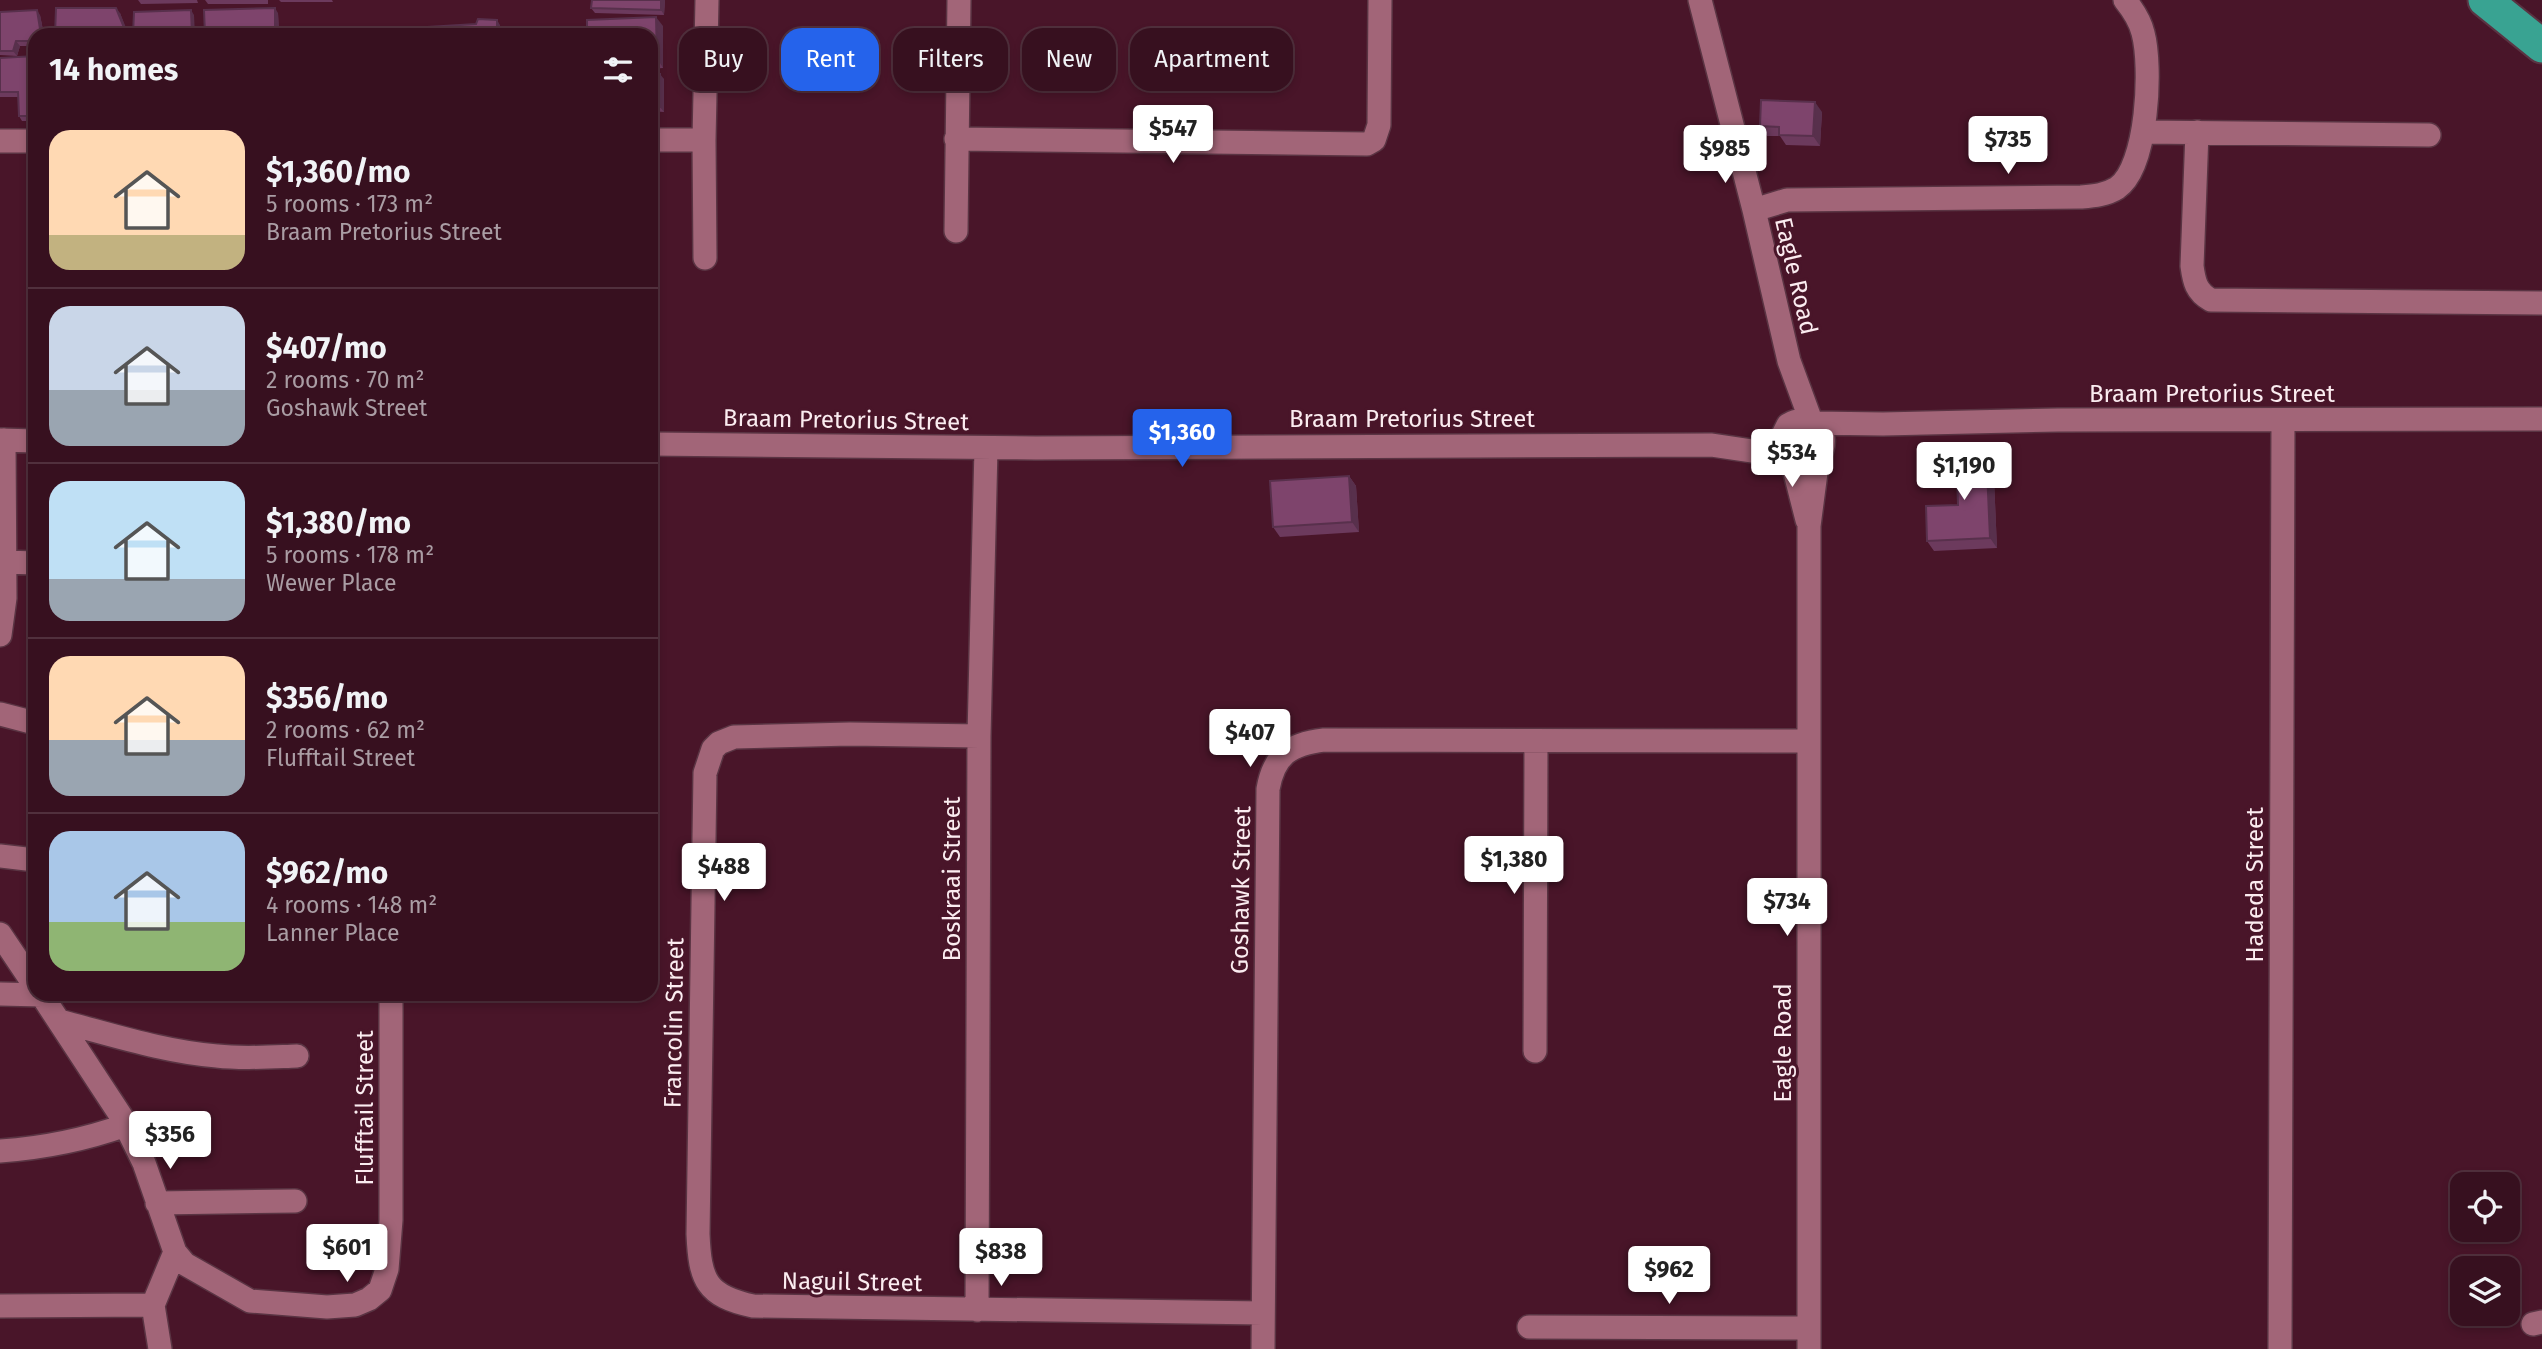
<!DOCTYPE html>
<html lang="en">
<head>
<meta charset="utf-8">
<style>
	:root { --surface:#37101f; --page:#421e2c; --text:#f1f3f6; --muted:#aa9da4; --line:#51303d; --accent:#2563eb }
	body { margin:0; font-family:"Fira Sans",sans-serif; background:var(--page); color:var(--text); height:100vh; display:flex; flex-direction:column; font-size:26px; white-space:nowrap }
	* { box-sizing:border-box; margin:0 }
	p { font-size:23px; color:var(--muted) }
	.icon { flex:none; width:38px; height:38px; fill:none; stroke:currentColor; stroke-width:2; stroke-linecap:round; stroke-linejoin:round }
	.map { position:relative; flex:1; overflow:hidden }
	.side { position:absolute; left:28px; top:28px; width:630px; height:973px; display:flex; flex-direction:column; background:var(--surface); border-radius:21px; box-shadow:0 4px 10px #0003,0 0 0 2px var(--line) }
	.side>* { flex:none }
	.top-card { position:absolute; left:679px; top:28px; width:665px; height:63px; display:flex; gap:14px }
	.controls { position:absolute; left:2450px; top:1172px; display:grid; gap:14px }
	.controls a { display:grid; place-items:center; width:70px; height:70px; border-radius:14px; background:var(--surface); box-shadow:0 4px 10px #0003,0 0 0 2px var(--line); font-size:35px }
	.price { position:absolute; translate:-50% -60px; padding:0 16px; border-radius:7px; background:#fff; color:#222; font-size:23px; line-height:46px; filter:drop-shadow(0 2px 4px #0008) }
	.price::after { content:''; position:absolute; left:50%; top:42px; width:21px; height:16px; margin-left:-10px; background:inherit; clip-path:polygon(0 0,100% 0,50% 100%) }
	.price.on { background:var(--accent); color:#fff }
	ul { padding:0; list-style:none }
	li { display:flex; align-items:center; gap:21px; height:175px; padding:0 21px }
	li+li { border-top:2px solid var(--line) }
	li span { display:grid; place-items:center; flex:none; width:196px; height:140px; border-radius:21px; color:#555 }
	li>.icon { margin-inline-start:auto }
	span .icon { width:84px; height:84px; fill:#fffc; stroke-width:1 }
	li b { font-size:30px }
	h2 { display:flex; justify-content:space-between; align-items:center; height:84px; padding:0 21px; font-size:30px }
	.pill { padding:0 24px; border-radius:21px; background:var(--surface); box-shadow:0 4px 10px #0003,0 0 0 2px var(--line); font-size:24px; line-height:63px }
	.pill.on { background:var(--accent); color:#fff }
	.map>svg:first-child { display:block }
</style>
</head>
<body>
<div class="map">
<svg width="2542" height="1349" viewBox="0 0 2542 1349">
	<rect width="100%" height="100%" fill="#491529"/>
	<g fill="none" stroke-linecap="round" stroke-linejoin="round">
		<defs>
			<path id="minor" d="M1700 0 1754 210 1789 361 1811 421
				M2143 132 2429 135
				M2197 132 2192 266C2194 281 2196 292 2211 300L2542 303
				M956 139 1367 144 1374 140 1379 125 1380 0
				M651 140H704
				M0 141H35
				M1754 210 1787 200 2081 197C2093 196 2106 195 2117 188 2148 167 2152 66 2143 33 2140 20 2133 10 2125 0
				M956 231 959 0
				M705 258 704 140 707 0
				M1815 423 1883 424 2058 420 2542 419
				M0 440 35 441
				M651 444 1036 448 1712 445 1786 456
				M1792 461 1807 520
				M5 562 35 563
				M0 635 5 598 4 440
				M0 714 35 723
				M979 736 850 734 734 737 719 743 713 749 705 773 698 1234C700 1280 706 1296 753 1306L1263 1313
				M0 856 35 860
				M0 934 35 986
				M0 994 42 995
				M41 994 121 1116 144 1163 175 1252 185 1264 250 1301 327 1307 355 1305 369 1299 380 1290 387 1269 391 1220V994
				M59 1021C110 1034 164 1052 217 1056 243 1059 270 1057 297 1056
				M1535 1051 1536 742
				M0 1151C44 1148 84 1140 126 1125
				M157 1203 295 1201
				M0 1306 153 1305
				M977 1310 979 736 986 448
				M2533 1324 2542 1322
				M1529 1327 1809 1328
				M160 1349 153 1305 175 1252
				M1263 1349 1268 789C1274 755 1290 744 1324 740L1809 741
				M1809 1349V526L1818 457C1834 434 1811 410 1788 425L1780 441 1786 456C1797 465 1808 465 1818 457
				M2280 1349 2283 420"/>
			<path id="highway" d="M2485 0 2542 46"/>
		</defs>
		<use href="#minor" stroke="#5a3443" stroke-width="26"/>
		<use href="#highway" stroke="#5a3443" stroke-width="37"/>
		<use href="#minor" stroke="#a26578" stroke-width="23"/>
		<use href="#highway" stroke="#39a392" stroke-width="33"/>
	</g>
	<path fill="#6c3a5d" d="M138 0H197L198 3 141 4Z
		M205 0H268V4H208Z
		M279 0H332L333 2H281Z
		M665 0 664 15 595 13 591 8Z
		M0 12 40 15 44 35H35V46H20L17 56 0 55Z
		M120 13 128 35H55Z
		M278 13 279 33 262 35H205Z
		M663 26V68L651 69V35Z
		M35 56V121H22L19 116 18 97H0V58Z
		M651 74 664 79V112L651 111Z
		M1822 112 1820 146 1786 145 1780 136H1767L1760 126Z
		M1993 456 1997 548 1934 551 1927 541 1958 505Z
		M1349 476 1356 486 1359 532 1280 537 1273 527Z"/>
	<path fill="#58304c" d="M661 0H665L664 15 661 10Z
		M116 8 120 13 129 35 125 30Z
		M275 8 278 13 279 33 275 28Z
		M37 10 40 15 44 35H41Z
		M191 10 194 15 195 35H192Z
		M656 17 663 26V68L657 58Z
		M497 20 500 25V35H497Z
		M16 41 20 46 17 56 13 51Z
		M660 74 664 79V112L660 107Z
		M1815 102 1822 112 1820 146 1813 136Z
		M1986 447 1993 456 1997 548 1990 538Z
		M1349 476 1356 486 1359 532 1352 522Z"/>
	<path fill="#7e446c" stroke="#58304c" stroke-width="2" d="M592 0H661V10L591 8Z
		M56 8H116L125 30 119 35H55Z
		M275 8V28L259 30V33L205 35 204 10Z
		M37 10 41 35H35V41H16L13 51H0V12Z
		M191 10 192 35H133L134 12Z
		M656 17 657 58 651 59V35H587V20Z
		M478 19 497 20V35H428V27L476 24Z
		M303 27 305 35H280V29Z
		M35 56V116H19L18 92H0V58Z
		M651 74H660V107H651Z
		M1761 100 1815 102 1813 136 1779 135V127L1760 126Z
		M1986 447 1990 538 1927 541 1926 506 1958 505 1956 448Z
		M1349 476 1352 522 1273 527 1270 481Z"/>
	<g text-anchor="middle" stroke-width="6" stroke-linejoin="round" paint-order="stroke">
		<g font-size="24" fill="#fbecf0" stroke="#491529">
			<text transform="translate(1796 276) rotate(77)" y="8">Eagle Road</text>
			<text x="2212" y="402">Braam Pretorius Street</text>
			<text x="1412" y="427">Braam Pretorius Street</text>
			<text transform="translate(846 420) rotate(1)" y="8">Braam Pretorius Street</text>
			<text transform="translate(952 879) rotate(-90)" y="8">Boskraai Street</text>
			<text transform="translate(2255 885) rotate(-90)" y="8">Hadeda Street</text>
			<text transform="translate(1241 890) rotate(-89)" y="8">Goshawk Street</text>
			<text transform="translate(674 1023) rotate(-89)" y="8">Francolin Street</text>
			<text transform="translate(1783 1043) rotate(-90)" y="8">Eagle Road</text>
			<text transform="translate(365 1108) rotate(-90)" y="8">Flufftail Street</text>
			<text transform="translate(852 1282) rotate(1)" y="8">Naguil Street</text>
		</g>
	</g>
</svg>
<div class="controls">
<a><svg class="icon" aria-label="locate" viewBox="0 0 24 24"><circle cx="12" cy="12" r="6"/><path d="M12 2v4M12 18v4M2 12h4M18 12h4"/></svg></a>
<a><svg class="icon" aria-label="layers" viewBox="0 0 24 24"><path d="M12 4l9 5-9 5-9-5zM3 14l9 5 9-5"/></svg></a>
</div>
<b class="price" style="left:1173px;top:165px">$547</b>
<b class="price" style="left:2008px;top:176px">$735</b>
<b class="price" style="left:1725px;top:185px">$985</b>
<b class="price on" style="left:1182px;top:469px">$1,360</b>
<b class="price" style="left:1792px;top:489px">$534</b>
<b class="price" style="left:1964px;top:502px">$1,190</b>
<b class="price" style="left:1250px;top:769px">$407</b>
<b class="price" style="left:1514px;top:896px">$1,380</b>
<b class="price" style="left:724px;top:903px">$488</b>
<b class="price" style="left:1787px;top:938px">$734</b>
<b class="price" style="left:170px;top:1171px">$356</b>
<b class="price" style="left:347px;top:1284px">$601</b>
<b class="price" style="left:1001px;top:1288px">$838</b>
<b class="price" style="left:1669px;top:1306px">$962</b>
<div class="top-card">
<a class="pill">Buy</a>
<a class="pill on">Rent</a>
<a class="pill">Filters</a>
<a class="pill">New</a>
<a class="pill">Apartment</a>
</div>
<section class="side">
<h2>14 homes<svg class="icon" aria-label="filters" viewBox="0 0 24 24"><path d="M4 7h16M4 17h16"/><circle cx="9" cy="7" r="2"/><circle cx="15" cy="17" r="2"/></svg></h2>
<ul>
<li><span style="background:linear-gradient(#ffd9b3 75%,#c2b280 0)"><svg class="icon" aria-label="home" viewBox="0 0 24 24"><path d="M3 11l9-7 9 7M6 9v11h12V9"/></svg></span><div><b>$1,360/mo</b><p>5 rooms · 173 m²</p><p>Braam Pretorius Street</p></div></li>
<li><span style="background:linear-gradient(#c9d6e8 60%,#9aa5b1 0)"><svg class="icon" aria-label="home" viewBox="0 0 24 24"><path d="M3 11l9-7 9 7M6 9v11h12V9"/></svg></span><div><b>$407/mo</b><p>2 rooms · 70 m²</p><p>Goshawk Street</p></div></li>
<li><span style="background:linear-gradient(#bfe0f5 70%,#9aa5b1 0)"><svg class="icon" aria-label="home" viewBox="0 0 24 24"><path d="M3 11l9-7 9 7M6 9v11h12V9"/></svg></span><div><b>$1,380/mo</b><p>5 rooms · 178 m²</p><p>Wewer Place</p></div></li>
<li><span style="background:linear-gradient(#ffd9b3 60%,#9aa5b1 0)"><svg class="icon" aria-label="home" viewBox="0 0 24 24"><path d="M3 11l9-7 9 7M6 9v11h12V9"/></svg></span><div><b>$356/mo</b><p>2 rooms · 62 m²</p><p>Flufftail Street</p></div></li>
<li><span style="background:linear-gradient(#a9c7e8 65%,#8fb573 0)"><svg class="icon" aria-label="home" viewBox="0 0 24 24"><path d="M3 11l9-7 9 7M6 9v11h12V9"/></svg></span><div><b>$962/mo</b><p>4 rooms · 148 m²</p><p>Lanner Place</p></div></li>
</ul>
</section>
</div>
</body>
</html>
